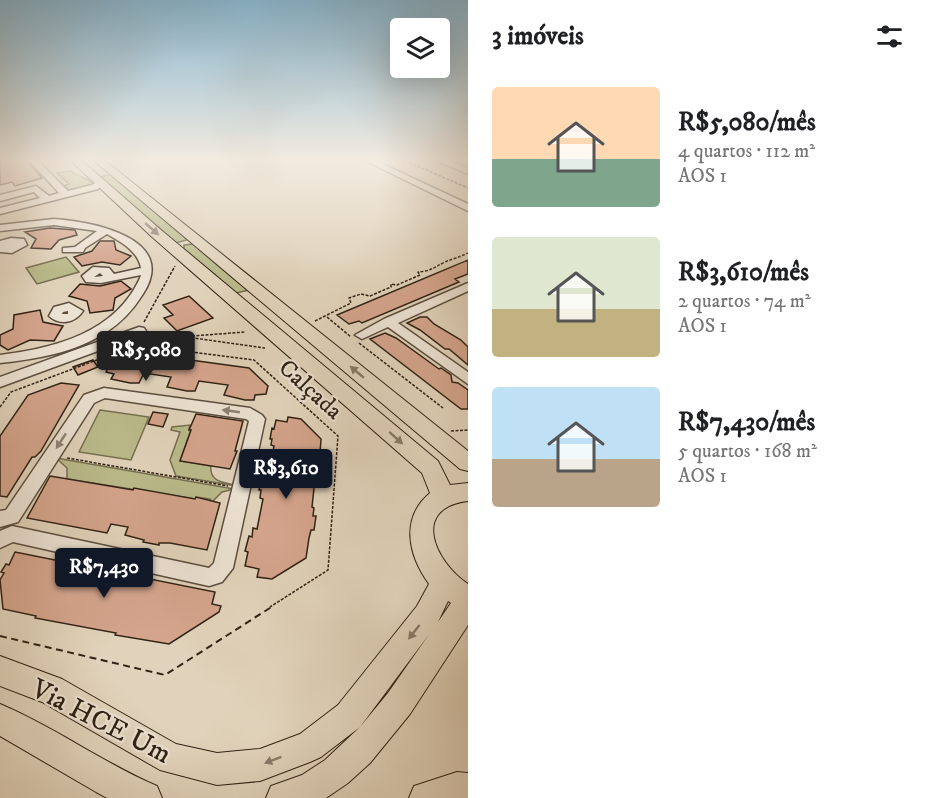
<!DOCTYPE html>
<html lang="pt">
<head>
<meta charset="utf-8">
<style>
	:root { --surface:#fff; --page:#f6f6f6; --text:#202124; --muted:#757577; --accent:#111827 }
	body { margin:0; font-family:"IM FELL DW Pica",serif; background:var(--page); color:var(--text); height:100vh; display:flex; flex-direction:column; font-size:22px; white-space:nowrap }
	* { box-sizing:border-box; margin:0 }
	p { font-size:20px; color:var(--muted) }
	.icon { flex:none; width:33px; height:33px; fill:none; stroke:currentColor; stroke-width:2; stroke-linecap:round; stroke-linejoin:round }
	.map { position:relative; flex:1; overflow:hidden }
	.sheet { display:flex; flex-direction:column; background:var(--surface); width:462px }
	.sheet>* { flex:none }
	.tools { position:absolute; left:390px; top:18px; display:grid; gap:12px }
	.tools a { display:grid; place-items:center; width:60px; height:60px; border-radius:6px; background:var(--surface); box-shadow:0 6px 24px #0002; font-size:30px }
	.price { position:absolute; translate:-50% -51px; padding:0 14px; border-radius:6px; background:var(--accent); color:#fff; font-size:20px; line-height:39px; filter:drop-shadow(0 2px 3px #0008) }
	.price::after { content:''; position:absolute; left:50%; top:36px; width:18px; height:14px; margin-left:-9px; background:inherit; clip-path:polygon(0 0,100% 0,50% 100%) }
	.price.active { background:#222; color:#fff }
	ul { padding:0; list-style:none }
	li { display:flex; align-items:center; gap:18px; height:150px; padding:0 24px }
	li span { display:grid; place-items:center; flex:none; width:168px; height:120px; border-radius:6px; color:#555 }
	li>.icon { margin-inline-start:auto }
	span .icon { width:72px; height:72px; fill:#fffc; stroke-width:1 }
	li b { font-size:26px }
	h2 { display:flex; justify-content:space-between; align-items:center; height:72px; padding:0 24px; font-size:26px }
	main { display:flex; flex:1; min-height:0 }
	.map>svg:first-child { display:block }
</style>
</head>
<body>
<main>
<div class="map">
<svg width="468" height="798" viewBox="0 0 468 798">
	<rect width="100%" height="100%" fill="#e1d3bb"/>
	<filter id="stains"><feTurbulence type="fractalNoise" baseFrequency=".00333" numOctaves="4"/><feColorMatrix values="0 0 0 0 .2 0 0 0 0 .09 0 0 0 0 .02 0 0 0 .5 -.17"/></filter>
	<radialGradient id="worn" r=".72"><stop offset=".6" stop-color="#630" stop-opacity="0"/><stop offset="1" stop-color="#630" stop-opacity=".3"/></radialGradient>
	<path fill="#baba8b" stroke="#756e50" stroke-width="1.5" d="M71 171C77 177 86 176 93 184L70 191 63 186 69 184 57 173Z
		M112 174 190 239 176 243 99 177Z
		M193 244 249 290 236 293 184 249V245Z
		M66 257 79 272 37 284 26 268Z
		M100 410 149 417 131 460 79 452Z
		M190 425 189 429 191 430 180 461 211 466C209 483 226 482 237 486L176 476 170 460 180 432 171 430 172 427Z
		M56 458 234 489 222 492 212 502 210 499 196 497 195 499 67 479V468Z"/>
	<path fill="#d4a48c" stroke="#302214" stroke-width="1.5" d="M0 159H26L42 178 15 186 12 182 0 185Z
		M50 228 75 230 77 235 59 240 51 249 31 248 36 239 25 232Z
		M100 241H114L116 250 131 256 120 265 102 262 82 266 74 257 92 251Z
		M468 260V274L455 279 459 282 362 323 359 321 349 324 337 315Z
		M121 281 131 289 115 298 113 310 90 313 87 301 69 296 80 284 100 286Z
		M189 296 213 318 177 331 164 318 173 315 163 305Z
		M40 310 43 322 63 326 54 341 30 340 8 350 0 345V335L13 329 14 315Z
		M420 317H427L434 324 461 340 468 347V365L449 349H445L420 330 407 323Z
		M385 333 396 338 439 369 441 368 451 375 452 382 458 383 468 390V409H461L370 339Z
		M139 353 249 368 268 386 266 394 255 395 254 400H245L224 395 228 385 199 381 195 391H187L167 387 171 377 144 373 139 383H130L111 379 114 374 106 372 110 364Z
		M93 360 98 367 78 375 73 367Z
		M61 383 79 385 41 451 35 457H32L7 497 0 496V436L28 395Z
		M153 412 168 414 163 427 148 424Z
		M196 414 243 421 235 451H237L230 469 180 461 191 430H189Z
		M288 417 301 419 321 439 320 453H321L320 460 323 461 322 472H319L318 479H315L312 507 314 508 313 516H316L314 530H311L309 538 306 558 272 579 257 577 259 569 245 566 248 552 245 551 249 536 252 537 253 528 257 529 263 499 260 498 261 490H259L261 478H264L266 471H269L274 446 271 445 272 439H270L272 428 274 429 276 420 287 422Z
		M50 476 133 490 134 488 195 499 196 497 220 503 207 550 170 543H159V545L143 542 144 540 125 535 128 527 111 524 107 533 27 518Z
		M15 552 215 592 212 604 221 606 219 612 169 644 115 635 116 633 35 618 36 616 3 609 0 580 4 573 1 572 6 564 9 565Z"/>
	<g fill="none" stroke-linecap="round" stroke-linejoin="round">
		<defs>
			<path id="minor" d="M28 159H36L68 191 92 185 100 180 105 183 98 189 0 214V208L40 198 34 192 0 201V195L36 186 49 196 59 193Z
				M362 159H372L468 204V211Z
				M433 159H444L468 168V174Z
				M54 219C93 222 179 238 143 294 133 310 121 323 105 333 74 353 36 359 0 363V355C55 348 115 333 140 278L141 275 101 283 86 282 82 276 93 267 109 268 114 274 141 268C138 251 121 242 107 234L85 248 83 252H63V248L75 247 97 231 54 225 0 231V225ZM100 273 103 276 94 277Z
				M11 238 24 239 27 245 12 253 0 252V241Z
				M468 283V291L398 323 468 372V384L388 327 362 339 355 335 384 319Z
				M69 303 83 311C75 323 60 326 49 316L54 307ZM68 311V314H62L63 312Z
				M139 327 144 328 146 331 144 334 0 387V377Z
				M104 388 250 408 262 415 265 419 233 568 222 582 209 586 13 542 0 548V531L12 526 209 568 214 563 249 421 246 419 105 398 94 403 18 522 0 527V511L6 510 84 395Z"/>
			<path id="major" d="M69 159H80L161 230 438 461 450 485 468 483V501C410 508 435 562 468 584V625L410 714 370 763 348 783 326 798H266L271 786 302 775 325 760 360 727 321 757 310 762 260 781 217 785 160 770 42 702 0 686V656L62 679 176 744 217 753 260 749 300 734 338 705 417 606 429 584C408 555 400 518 430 493L422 473 151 236ZM448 601 451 603 438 622ZM430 633 388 693 360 727Z
				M92 159H103L468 451V471L460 469Z
				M0 704C55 727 103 763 157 786L162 798H107L96 792 0 736Z
				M457 772 468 773V798H409L414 786Z"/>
		</defs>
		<use href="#minor" stroke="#5c4e3e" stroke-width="3"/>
		<use href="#major" stroke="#302214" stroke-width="2"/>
		<path stroke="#302214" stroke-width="1.5" stroke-dasharray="3 1.5" stroke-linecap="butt" d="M119 159 130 161 139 159
			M401 159 468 188
			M327 317 351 337
			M315 321 351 303 349 298 361 294 370 296 391 287V284L397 285 420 275 418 272C432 271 434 267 445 262 452 259 460 257 468 253
			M144 322 175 266
			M151 332 265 348
			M192 336 245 332
			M359 343 443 408
			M0 407 11 392 137 345 254 360 338 436 328 570 270 607
			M451 431 468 430
			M67 458 228 486"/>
		<path stroke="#302214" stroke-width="2" stroke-dasharray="7 4.5" stroke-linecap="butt" d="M0 636 165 675 273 606"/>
		<use href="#minor" fill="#ece2d3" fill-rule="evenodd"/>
		<use href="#major" fill="#e1d3bb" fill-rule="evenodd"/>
	</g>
	<defs><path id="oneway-solid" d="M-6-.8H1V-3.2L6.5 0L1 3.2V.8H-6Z" transform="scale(1.5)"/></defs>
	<g fill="#887a68">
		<use href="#oneway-solid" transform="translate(152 229) rotate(41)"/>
		<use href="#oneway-solid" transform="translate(357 372) rotate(-140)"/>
		<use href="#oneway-solid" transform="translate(396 438) rotate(42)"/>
		<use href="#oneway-solid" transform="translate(414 632) rotate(128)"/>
		<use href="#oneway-solid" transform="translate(273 760) rotate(159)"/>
	</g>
	<g fill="#8e8274">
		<use href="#oneway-solid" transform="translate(231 411) rotate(-172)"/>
		<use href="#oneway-solid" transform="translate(61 441) rotate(123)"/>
	</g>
	<linearGradient id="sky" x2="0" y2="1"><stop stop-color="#87b6d0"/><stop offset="0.59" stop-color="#f2ebe0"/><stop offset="1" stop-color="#f2ebe0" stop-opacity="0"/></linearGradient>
	<rect width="468" height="271" fill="url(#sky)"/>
	<g text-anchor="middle" stroke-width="4.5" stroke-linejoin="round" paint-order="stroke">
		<g font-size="24" fill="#302214" stroke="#ece2d3">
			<text transform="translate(311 389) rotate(42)" y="8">Calçada</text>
		</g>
		<g font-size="28" fill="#302214" stroke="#ece2d3">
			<text transform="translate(102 720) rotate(27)" y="10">Via HCE Um</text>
		</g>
	</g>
	<rect width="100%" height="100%" filter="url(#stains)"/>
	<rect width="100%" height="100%" fill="url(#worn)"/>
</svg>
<div class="tools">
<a><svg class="icon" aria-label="layers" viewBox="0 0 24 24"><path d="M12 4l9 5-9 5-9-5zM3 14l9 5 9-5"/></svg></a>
</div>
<b class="price active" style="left:146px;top:382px">R$5,080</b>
<b class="price" style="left:286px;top:500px">R$3,610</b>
<b class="price" style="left:104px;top:599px">R$7,430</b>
</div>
<section class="sheet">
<h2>3 imóveis<svg class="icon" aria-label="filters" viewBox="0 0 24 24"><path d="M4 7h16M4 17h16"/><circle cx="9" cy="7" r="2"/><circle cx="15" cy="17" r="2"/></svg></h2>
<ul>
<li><span style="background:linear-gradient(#ffd9b3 60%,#7fa58c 0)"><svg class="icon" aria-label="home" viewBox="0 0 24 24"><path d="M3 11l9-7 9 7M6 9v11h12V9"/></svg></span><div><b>R$5,080/mês</b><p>4 quartos · 112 m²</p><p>AOS 1</p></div></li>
<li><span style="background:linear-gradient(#dfe7d0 60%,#c2b280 0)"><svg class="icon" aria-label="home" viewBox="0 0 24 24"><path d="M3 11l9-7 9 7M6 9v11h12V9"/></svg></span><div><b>R$3,610/mês</b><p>2 quartos · 74 m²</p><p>AOS 1</p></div></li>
<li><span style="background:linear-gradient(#bfe0f5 60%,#b9a48a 0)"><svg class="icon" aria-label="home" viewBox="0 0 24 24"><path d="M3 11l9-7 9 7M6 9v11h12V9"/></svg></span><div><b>R$7,430/mês</b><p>5 quartos · 168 m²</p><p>AOS 1</p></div></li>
</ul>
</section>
</main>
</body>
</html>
